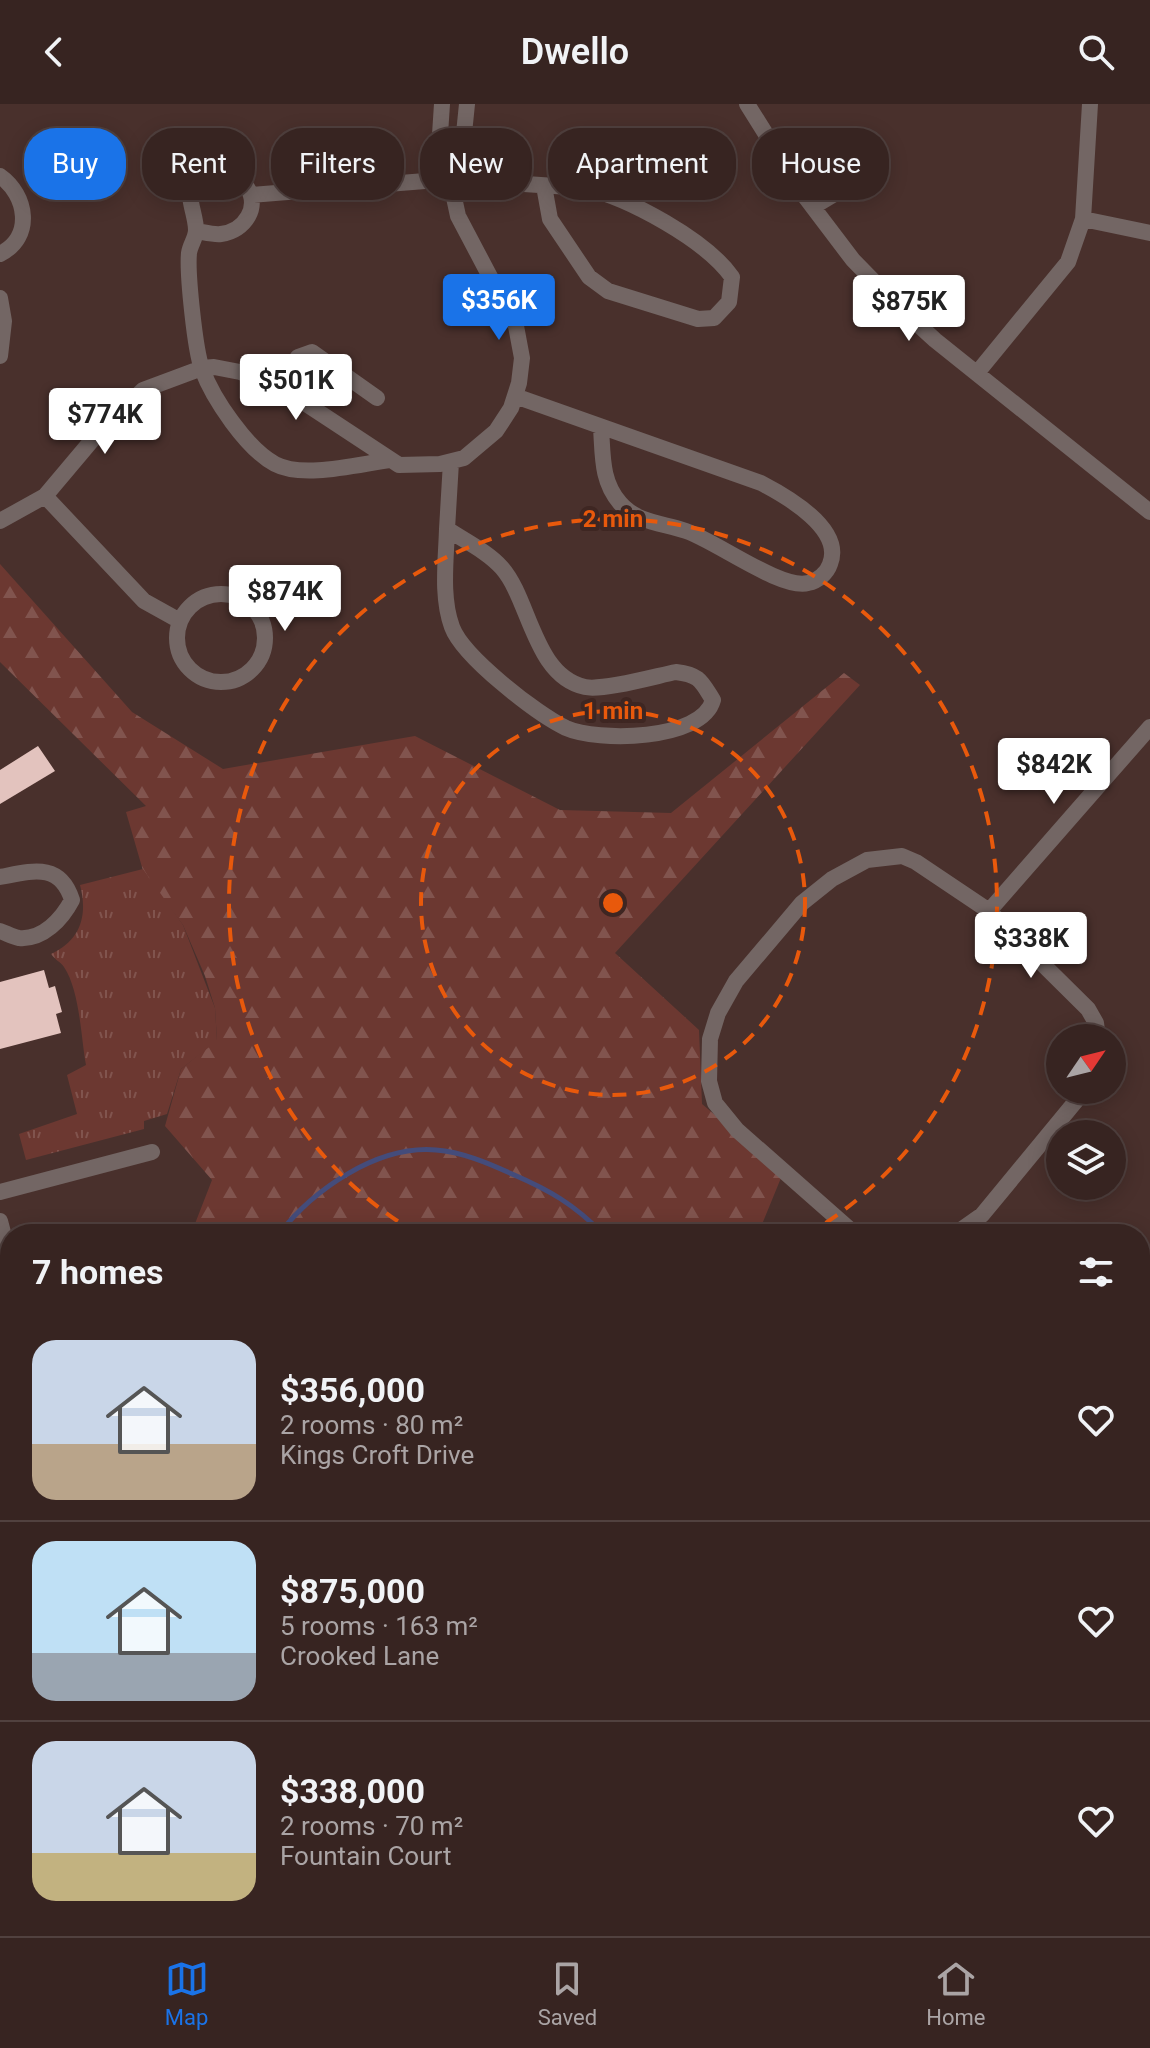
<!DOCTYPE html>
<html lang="en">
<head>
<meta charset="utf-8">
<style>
	:root { --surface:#372421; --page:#3e2c2a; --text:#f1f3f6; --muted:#aaa4a5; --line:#51413f; --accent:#1a73e8 }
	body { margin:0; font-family:Roboto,sans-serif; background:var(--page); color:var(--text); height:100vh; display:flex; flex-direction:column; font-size:30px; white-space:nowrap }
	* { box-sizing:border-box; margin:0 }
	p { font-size:26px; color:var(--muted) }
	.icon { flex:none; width:44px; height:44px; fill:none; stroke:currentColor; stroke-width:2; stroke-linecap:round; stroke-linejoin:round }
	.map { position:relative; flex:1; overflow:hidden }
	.details { position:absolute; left:0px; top:1120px; width:1150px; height:712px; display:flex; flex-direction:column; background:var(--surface); border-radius:32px 32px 0 0; box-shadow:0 4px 20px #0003,0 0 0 2px var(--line) }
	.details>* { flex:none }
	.hud { position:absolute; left:24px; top:24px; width:1102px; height:72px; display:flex; gap:16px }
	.needle { width:52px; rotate:55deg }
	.buttons { position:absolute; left:1046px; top:920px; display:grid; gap:16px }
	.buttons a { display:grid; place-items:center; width:80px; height:80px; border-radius:50%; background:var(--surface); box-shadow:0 4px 20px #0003,0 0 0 2px var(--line); font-size:40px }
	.price { position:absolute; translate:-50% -68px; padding:0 18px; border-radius:8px; background:#fff; color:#222; font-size:26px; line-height:52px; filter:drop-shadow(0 2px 4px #0008) }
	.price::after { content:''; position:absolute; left:50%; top:48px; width:24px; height:18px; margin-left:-12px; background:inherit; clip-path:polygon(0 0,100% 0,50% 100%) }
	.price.selected { background:var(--accent); color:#fff }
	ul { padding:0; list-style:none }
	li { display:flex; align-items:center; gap:24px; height:200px; padding:0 32px }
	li+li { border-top:2px solid var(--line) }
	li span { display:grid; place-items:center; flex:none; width:224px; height:160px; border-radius:24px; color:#555 }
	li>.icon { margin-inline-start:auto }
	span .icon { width:96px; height:96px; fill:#fffc; stroke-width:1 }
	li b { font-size:34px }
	h2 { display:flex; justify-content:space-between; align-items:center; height:96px; padding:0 32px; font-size:34px }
	.pill { padding:0 28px; border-radius:32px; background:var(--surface); box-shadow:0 4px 20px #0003,0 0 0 2px var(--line); font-size:28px; line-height:72px }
	.pill.selected { background:var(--accent); color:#fff }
	header { display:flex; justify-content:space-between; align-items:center; height:104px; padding:0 32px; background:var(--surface); font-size:36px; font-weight:600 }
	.tabs { display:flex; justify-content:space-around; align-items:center; height:112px; border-top:2px solid var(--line); background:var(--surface); font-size:22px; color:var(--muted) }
	.tabs a { display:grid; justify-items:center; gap:4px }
	.tabs .selected { color:var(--accent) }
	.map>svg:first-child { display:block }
</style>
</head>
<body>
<header><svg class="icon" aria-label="back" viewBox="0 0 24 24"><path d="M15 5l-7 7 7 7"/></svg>Dwello<svg class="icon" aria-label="search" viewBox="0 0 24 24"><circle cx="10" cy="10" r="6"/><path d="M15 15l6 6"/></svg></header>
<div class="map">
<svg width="1150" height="1832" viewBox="0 0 1150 1832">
	<defs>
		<pattern id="forest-firs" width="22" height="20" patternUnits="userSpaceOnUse" patternTransform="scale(2)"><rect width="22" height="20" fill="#6c3831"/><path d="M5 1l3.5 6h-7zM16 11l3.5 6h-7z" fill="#81544e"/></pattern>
		<pattern id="park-tufts" width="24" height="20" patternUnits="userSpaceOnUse" patternTransform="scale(2)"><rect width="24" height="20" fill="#6c3831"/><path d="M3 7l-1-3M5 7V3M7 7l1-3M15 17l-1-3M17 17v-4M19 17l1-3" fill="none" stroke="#81544e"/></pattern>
	</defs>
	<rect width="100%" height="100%" fill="#49302c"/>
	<path fill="url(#forest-firs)" d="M0 460 132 608 223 665 415 632 560 706 671 709 844 569 860 581 615 849 699 926 702 1000 783 1069 758 1130H191L212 1076 165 1022 181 965 217 936 215 904 205 872 183 821 144 770 126 708 146 702 0 558Z
		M1140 1412 1150 1414V1714L1140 1717Z
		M10 1416V1542L0 1547V1420Z
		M895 1822H1105V1832H895Z"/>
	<path fill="url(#park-tufts)" d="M143 765 183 821 215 904 217 937 181 965 167 1010 144 1017V1025L26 1056 19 1030 77 1010 67 971 86 961C81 934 80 887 64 863 61 858 55 856 51 850 81 836 88 811 80 781Z"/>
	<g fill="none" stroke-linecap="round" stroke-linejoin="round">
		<path stroke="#444c7b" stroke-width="5" d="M279 1130C313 1086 377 1041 436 1046 462 1048 488 1059 512 1070 549 1086 574 1100 603 1130
			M0 1456 10 1454
			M1140 1472 1150 1475
			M984 1832 986 1822"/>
	</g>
	<path fill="#e3c3be" d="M38 642 55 667 0 700V666Z
		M44 866 49 884 55 882 62 908 56 910 61 929 0 945V878Z"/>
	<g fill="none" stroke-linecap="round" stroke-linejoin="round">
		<path stroke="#736664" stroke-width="16" d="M747 0 806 94 853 156 899 203 935 236 1150 408
			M0 72C27 91 34 133 0 150
			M450 75 461 59 467 0
			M795 79 824 65 838 88 813 103
			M252 91 450 75 585 84C629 94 706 136 732 173L729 198 714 214 698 215 608 187 589 173 550 115 544 82
			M1083 115 1150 129
			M196 127C203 128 214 131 221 130 245 127 261 102 246 82 243 78 239 71 234 69 227 65 218 69 210 70 176 78 196 105 196 126 196 134 190 141 189 149 187 169 195 246 202 265 213 295 247 345 275 360 303 375 359 360 390 356
			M0 194 4 217 0 252
			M977 269 1068 158 1083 115 1090 0
			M279 282 298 253 312 248 377 294
			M515 292 761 379C786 392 844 425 830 460 827 469 818 477 808 479 781 486 716 437 686 427 663 419 637 419 620 399 601 377 603 352 601 324
			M45 392 144 497 180 517
			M0 417 45 392 93 335 143 286 202 264 214 263 240 268 279 282 399 361 440 360 464 354 496 327 511 304 519 279 522 254 516 222 458 112 450 75 438 61 442 0
			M447 425C446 457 441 493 452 523 463 553 537 610 566 624 597 638 702 637 713 596 701 577 700 571 676 568 656 572 603 587 585 583 534 572 530 496 502 464 488 448 465 437 447 425L451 358
			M177 534a44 44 0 1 1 88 0a44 44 0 1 1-88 0Z
			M0 773C32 767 60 758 72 796 62 815 43 836 19 834 13 833 6 829 0 827
			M989 807 1150 623
			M0 1088 152 1048
			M0 1117 10 1155
			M855 1130 737 1026 715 999 709 977 710 935 718 909 736 877 802 799 832 775 867 756 902 752 916 758 989 807 1088 905 1096 919 1098 934
			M955 1130 982 1111 1085 986
			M0 1565 10 1561
			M1140 1642 1150 1649
			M156 1822 159 1832
			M502 1822 505 1832
			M774 1822 777 1832
			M425 1832 460 1822"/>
		<path stroke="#ae948f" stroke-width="20" d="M0 1814 5 1832"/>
	</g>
	<g fill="none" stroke="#e8590c" stroke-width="4" stroke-dasharray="14 10">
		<circle cx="613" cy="799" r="192"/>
		<path d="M418 1130A384 384 0 1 1 808 1130"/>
	</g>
	<circle cx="613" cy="799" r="12" fill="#e8590c" stroke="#3e2622" stroke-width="4"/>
	<g font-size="24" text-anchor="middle" font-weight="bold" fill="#e8590c" stroke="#3e2622" stroke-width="8" stroke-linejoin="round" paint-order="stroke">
		<text x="613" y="423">2 min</text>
		<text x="613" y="615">1 min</text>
	</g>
</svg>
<div class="buttons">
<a><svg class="needle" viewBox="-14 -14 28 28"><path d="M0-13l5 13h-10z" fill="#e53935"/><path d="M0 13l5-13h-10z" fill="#aaa4a5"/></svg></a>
<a><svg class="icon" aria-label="layers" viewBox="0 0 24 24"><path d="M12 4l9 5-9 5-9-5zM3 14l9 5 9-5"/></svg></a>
</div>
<b class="price selected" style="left:499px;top:238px">$356K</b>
<b class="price" style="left:909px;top:239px">$875K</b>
<b class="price" style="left:296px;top:318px">$501K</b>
<b class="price" style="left:105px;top:352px">$774K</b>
<b class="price" style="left:285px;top:529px">$874K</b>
<b class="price" style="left:1054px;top:702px">$842K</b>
<b class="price" style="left:1031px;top:876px">$338K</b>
<div class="hud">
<a class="pill selected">Buy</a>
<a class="pill">Rent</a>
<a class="pill">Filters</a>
<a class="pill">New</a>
<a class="pill">Apartment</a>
<a class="pill">House</a>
</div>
<section class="details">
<h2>7 homes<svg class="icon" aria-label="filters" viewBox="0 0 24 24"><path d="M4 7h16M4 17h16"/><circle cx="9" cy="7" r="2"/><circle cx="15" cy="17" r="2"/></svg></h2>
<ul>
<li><span style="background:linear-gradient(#c9d6e8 65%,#b9a48a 0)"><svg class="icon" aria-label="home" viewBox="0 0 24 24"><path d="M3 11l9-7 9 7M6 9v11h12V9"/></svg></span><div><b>$356,000</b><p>2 rooms · 80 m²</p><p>Kings Croft Drive</p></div><svg class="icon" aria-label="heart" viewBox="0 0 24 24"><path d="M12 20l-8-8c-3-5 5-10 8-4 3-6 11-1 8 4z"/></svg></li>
<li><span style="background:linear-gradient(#bfe0f5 70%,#9aa5b1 0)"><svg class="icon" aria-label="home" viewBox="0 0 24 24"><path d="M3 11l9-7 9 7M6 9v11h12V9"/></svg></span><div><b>$875,000</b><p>5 rooms · 163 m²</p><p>Crooked Lane</p></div><svg class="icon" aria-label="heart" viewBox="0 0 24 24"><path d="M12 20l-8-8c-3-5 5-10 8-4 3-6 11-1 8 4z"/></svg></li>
<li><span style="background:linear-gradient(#c9d6e8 70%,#c2b280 0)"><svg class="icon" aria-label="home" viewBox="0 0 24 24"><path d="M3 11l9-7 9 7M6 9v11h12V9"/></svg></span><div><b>$338,000</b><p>2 rooms · 70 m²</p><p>Fountain Court</p></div><svg class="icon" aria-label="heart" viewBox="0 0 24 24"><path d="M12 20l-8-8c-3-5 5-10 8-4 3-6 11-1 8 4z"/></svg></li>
</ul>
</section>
</div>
<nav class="tabs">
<a class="selected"><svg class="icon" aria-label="map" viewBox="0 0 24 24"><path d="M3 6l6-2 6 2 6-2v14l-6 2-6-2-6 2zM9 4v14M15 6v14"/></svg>Map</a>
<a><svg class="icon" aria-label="saved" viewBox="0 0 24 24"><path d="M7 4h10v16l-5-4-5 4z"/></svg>Saved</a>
<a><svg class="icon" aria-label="home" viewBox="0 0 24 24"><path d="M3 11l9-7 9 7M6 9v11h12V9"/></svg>Home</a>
</nav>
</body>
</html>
